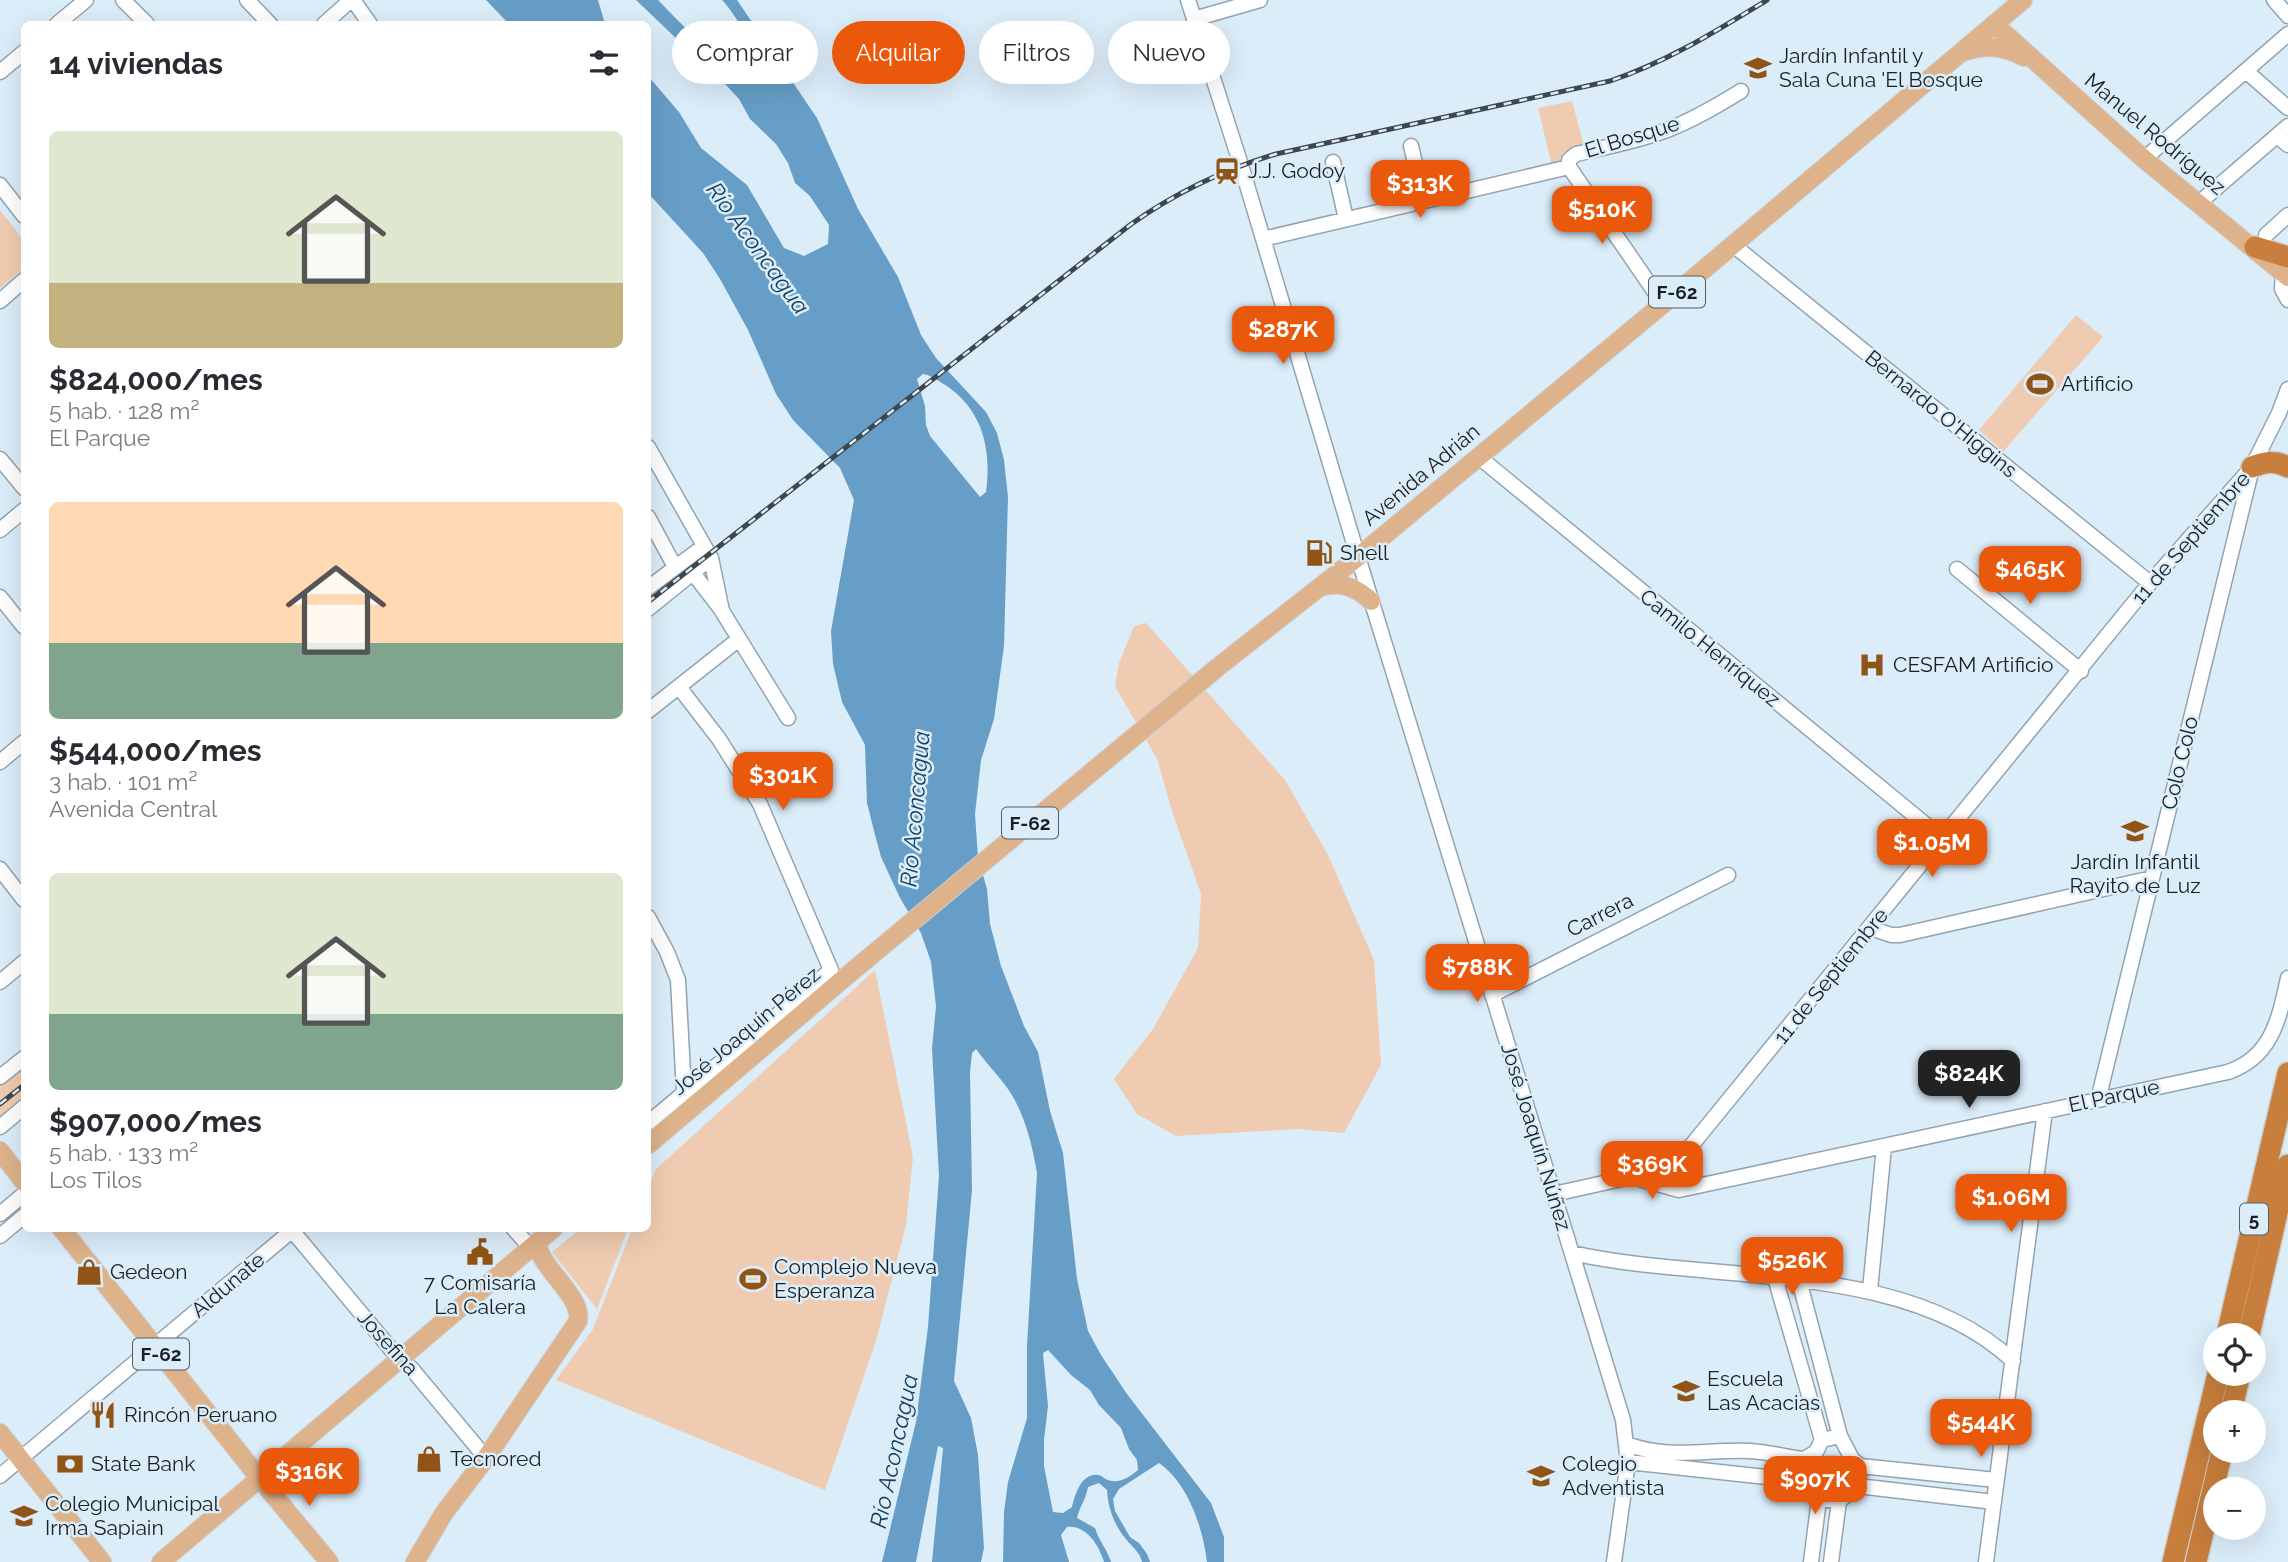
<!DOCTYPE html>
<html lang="es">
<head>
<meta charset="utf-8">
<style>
	:root { --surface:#fff; --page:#f7f7f7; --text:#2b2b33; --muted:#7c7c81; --accent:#ea580c }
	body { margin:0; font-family:Raleway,sans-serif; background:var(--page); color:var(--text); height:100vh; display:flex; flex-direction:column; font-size:26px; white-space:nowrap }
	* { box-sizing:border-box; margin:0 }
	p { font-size:23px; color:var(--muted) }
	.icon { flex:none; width:38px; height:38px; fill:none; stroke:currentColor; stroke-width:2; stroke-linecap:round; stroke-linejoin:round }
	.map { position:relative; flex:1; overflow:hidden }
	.sheet { position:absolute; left:21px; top:21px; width:630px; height:1211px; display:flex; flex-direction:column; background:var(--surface); border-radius:10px; box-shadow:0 7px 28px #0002 }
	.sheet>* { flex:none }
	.hud { position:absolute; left:672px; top:21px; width:665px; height:63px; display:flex; gap:14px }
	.buttons { position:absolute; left:2203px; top:1323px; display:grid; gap:14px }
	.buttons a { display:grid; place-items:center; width:63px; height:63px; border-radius:50%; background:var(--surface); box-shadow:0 7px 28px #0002; font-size:35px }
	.price { position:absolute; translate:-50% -60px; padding:0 16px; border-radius:14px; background:var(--accent); color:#fff; font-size:23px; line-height:46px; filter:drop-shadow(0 2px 4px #0008) }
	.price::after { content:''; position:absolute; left:50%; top:42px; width:21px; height:16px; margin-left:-10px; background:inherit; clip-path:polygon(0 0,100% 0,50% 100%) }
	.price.on { background:#222; color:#fff }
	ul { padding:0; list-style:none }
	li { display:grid; align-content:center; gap:14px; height:371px; padding:0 28px }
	li span { display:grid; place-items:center; height:217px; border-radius:10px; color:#555 }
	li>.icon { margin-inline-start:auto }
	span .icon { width:126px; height:126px; fill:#fffc; stroke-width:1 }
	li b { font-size:30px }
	h2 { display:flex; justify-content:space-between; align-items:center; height:84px; padding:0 28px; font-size:30px }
	.chip { padding:0 24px; border-radius:32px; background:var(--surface); box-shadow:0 7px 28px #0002; font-size:24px; line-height:63px }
	.chip.on { background:var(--accent); color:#fff }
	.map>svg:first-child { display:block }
</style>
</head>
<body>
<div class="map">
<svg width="2288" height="1562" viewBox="0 0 2288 1562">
	<rect width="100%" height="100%" fill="#dcedfa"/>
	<path fill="#efccb1" d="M1572 101 1584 146 1563 153 1559 164 1552 166 1538 108Z
		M0 210 24 241V268L0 288Z
		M2076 315 2103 337 2003 452 1979 430Z
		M1146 623 1285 780 1328 855 1374 960 1381 1065 1344 1133 1299 1129 1176 1136 1137 1114 1114 1079 1153 1029 1198 948 1201 894 1173 814 1157 759 1115 686 1119 663 1134 626Z
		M875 970 913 1157 906 1225 876 1341 825 1490 556 1380 593 1329 632 1229 648 1228V1190L655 1170Z
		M24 1066V1101L0 1120V1085Z
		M580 1229H628L597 1309 552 1252Z
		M1813 1473a18 18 0 1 1 36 0a18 18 0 1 1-36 0Z"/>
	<path fill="#679ec7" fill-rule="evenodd" d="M486 0H598L605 24H509Z
		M636 0H658C686 29 721 66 760 79L765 72C762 59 732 9 722 0H737L817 118 858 209 898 277 921 335 936 358 986 412 997 433 1004 460 1008 497 1004 646 994 719 981 760 975 814 978 858 987 889 990 924 1001 966 1024 1026 1038 1052 1050 1111 1063 1153 1077 1279 1088 1331 1101 1355 1127 1394 1211 1503 1224 1537V1562H1207C1203 1528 1188 1483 1159 1463L1119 1489 1113 1499 1115 1511 1130 1537 1139 1543 1147 1554 1150 1562H1142C1140 1552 1132 1547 1126 1539 1114 1525 1108 1508 1107 1490L1099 1483 1088 1487C1086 1499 1080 1506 1077 1518L1095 1528C1099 1541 1108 1551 1111 1562H1104C1099 1545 1086 1525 1067 1527L1061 1535 1069 1562H1003L1004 1512 1008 1482 1027 1418V1346L1037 1173C1032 1144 1025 1114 1008 1089 998 1075 986 1063 976 1049L972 1053 970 1072 972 1190 954 1381 971 1418 978 1455 984 1548 981 1562H932L943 1448 938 1446 916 1562H882L916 1422 928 1327 939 1176 932 1049 936 1006 931 962 921 933 900 898 881 857 874 831 867 803 865 745 842 702 833 664 831 631 854 500 840 468 793 420 776 394 748 330 720 279 703 253 648 193V76L679 112 701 148 747 185 784 248 804 256 828 244 829 225 810 196 795 183 788 163 776 144 750 119 739 99 715 73 702 63ZM923 374C930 375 936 379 942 383 982 407 992 448 986 492L980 497 930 436 926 425 925 406 917 379ZM1048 1350 1071 1375 1090 1390 1099 1405 1121 1428 1129 1449 1137 1460 1138 1470C1130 1477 1119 1484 1108 1480 1104 1479 1102 1475 1098 1475 1081 1473 1075 1495 1072 1507L1063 1513 1053 1512 1044 1466V1440L1048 1406 1043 1353Z"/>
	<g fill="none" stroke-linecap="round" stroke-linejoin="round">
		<defs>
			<path id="minor" d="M123 0 147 24
				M247 0 270 24
				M353 0 370 24
				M1188 0 1241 165 1358 557 1623 1420 1628 1462 1614 1562
				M2274 0 2288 16
				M1194 19 1260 0
				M57 24 86 0
				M324 24 351 0
				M2246 71 2288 108
				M0 72 24 52
				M2277 136 2288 145
				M1411 146 1424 201
				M2144 159 2288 34
				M1333 162 1346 219
				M0 185 24 216
				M2199 203 2288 126
				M2266 235 2288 215
				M1263 239 1569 167
				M1732 244 2150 583
				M2283 272 2282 289 2288 300
				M0 301 24 280
				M1663 304 1569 167V160L1576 154C1606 147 1638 141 1667 130 1693 120 1717 106 1741 91
				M648 447 711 558 722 611 788 718
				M1479 457 1942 838
				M0 459 24 488
				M648 517 675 567
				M0 530 24 510
				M1957 569 2081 671
				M693 573 720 608
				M648 588 704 546
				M0 597 24 627
				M648 609 711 558
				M648 711 739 639
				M0 762 24 742
				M0 869 24 900
				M648 917 667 952 678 980 684 1092
				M1871 928 1891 935H1900L2152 878
				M0 982 24 962
				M1492 995 1728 875
				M0 1077 24 1058
				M2098 1100 2251 472
				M648 1123 831 970 760 804 719 739 679 687
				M0 1127 24 1107
				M1636 1178 1679 1190 2228 1072C2272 1057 2279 1019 2288 978
				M1554 1194 1662 1170 1682 1157 2150 583 2252 467 2279 413 2288 389
				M0 1214 24 1194
				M290 1228 400 1360 411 1368 486 1458
				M513 1228 532 1249
				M0 1236 24 1216
				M1572 1253C1708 1284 1905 1259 2013 1361
				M1775 1278 1822 1440
				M1799 1280 1840 1436 1852 1459 1860 1466 1858 1486 1839 1501 1819 1499 1813 1489 1803 1481 1804 1459 1816 1452 1822 1440 1840 1436
				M1870 1290 1884 1147
				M1627 1444C1668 1460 1708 1449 1750 1451 1768 1452 1787 1457 1804 1459
				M1628 1462 1803 1481
				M1860 1466 1996 1480
				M0 1476 295 1228
				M1858 1486 1994 1502
				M1811 1562 1819 1499
				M1831 1562 1839 1501
				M1986 1562 2045 1111"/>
			<path id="major" d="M1994 24 2144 159 2288 277
				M1963 52C1985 44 2003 46 2024 57
				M1320 587C1340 581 1356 587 1371 601
				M648 1145 843 979 1218 667 1358 557 1663 304 2023 0
				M0 1151 24 1182
				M61 1228 260 1479 329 1562
				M0 1433 102 1562
				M161 1562 554 1228
				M415 1562 444 1513 486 1458 578 1321C583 1297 542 1270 537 1244"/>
			<path id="highway" d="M2255 247 2288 257
				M2252 467C2265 462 2275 460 2288 467
				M2227 1335 2288 1073
				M2249 1335 2288 1165
				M2231 1412 2240 1374
				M2173 1562 2218 1374
				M2196 1562 2222 1451"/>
		</defs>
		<use href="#minor" stroke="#94a3b0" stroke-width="17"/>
		<use href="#major" stroke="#cccecf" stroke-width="20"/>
		<use href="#highway" stroke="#cccecf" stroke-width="24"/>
		<use href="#minor" stroke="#fff" stroke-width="14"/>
		<use href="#major" stroke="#deb28a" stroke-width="18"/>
		<use href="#highway" stroke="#c87e3c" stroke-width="21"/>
		<defs>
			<path id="rail" d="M648 602 1130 225C1175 193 1223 170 1276 154L1610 81C1667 62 1716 31 1767 0
				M0 1104 24 1085"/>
		</defs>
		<use href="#rail" stroke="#3f474e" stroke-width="5"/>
		<use href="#rail" stroke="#dcedfa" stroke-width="2.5" stroke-dasharray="8" stroke-linecap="butt"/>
	</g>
	<defs>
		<symbol id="school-bare" viewBox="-9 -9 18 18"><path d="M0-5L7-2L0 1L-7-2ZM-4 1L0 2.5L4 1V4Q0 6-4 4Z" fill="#915417" stroke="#dcedfa" stroke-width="2.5" paint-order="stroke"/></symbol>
		<symbol id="station-bare" viewBox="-9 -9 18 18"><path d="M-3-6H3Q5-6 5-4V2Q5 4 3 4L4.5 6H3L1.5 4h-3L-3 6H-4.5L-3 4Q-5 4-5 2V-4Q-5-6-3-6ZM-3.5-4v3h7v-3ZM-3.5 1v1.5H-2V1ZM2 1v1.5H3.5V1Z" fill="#915417" stroke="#dcedfa" stroke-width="2.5" paint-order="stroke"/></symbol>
		<symbol id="stadium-bare" viewBox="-9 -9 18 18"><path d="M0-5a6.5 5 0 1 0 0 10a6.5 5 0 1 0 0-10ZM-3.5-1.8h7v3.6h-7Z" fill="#915417" stroke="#dcedfa" stroke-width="2.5" paint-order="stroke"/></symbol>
		<symbol id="fuel-bare" viewBox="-9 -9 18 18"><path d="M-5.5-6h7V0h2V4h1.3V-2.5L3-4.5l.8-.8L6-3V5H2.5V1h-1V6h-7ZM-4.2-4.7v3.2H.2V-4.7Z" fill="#915417" stroke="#dcedfa" stroke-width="2.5" paint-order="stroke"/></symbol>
		<symbol id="hospital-bare" viewBox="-9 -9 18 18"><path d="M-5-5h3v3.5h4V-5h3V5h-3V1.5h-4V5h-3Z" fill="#915417" stroke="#dcedfa" stroke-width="2.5" paint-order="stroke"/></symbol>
		<symbol id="civic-bare" viewBox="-9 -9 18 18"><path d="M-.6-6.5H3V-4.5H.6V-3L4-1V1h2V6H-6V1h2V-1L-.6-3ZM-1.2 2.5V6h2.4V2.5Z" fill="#915417" stroke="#dcedfa" stroke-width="2.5" paint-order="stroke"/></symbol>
		<symbol id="shop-bare" viewBox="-9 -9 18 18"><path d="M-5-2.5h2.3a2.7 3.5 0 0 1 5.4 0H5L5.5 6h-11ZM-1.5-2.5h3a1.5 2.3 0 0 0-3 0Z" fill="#915417" stroke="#dcedfa" stroke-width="2.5" paint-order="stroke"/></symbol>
		<symbol id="restaurant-bare" viewBox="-9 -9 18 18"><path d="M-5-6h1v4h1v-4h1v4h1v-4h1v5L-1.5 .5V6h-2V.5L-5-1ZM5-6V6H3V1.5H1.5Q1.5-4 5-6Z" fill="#915417" stroke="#dcedfa" stroke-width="2.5" paint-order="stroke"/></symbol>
		<symbol id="bank-bare" viewBox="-9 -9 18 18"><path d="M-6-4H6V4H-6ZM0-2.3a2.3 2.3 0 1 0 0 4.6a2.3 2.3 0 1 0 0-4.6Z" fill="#915417" stroke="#dcedfa" stroke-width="2.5" paint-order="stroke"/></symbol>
	</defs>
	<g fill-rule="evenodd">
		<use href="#school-bare" x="1739" y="49" width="38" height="38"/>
		<use href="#station-bare" x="1208" y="152" width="38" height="38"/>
		<use href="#stadium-bare" x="2021" y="365" width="38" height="38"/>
		<use href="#fuel-bare" x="1300" y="534" width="38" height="38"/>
		<use href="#hospital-bare" x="1853" y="646" width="38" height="38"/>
		<use href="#school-bare" x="2116" y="812" width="38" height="38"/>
		<use href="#civic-bare" x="461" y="1233" width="38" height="38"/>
		<use href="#shop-bare" x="70" y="1253" width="38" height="38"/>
		<use href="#stadium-bare" x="734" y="1260" width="38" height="38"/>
		<use href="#school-bare" x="1667" y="1372" width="38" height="38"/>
		<use href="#restaurant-bare" x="84" y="1396" width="38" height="38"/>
		<use href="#shop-bare" x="410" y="1440" width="38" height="38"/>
		<use href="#bank-bare" x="51" y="1445" width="38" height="38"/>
		<use href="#school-bare" x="1522" y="1457" width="38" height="38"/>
		<use href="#school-bare" x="5" y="1497" width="38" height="38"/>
	</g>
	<g text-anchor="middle" stroke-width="5" stroke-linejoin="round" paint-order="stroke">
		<g fill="#dcedfa" stroke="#545d64" stroke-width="2">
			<rect x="1649" y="276.5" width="56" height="31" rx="5"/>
			<rect x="1002" y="807.5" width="56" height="31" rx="5"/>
			<rect x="2240" y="1203.5" width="28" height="31" rx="5"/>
			<rect x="133" y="1338.5" width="56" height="31" rx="5"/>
		</g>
		<g font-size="19" font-weight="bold" fill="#191f24">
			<text x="1677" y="299">F-62</text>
			<text x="1030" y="830">F-62</text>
			<text x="2254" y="1226">5</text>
			<text x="161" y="1361">F-62</text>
		</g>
		<g font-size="21" fill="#191f24" stroke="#dcedfa" text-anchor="start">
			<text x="1779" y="63">Jardín Infantil y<tspan x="1779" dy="24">Sala Cuna 'El Bosque</tspan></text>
			<text x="1248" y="178">J.J. Godoy</text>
			<text x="2061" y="391">Artificio</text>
			<text x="1340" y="560">Shell</text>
			<text x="1893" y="672">CESFAM Artificio</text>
			<text x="2135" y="869" text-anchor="middle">Jardín Infantil<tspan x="2135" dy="24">Rayito de Luz</tspan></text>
			<text x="774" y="1274">Complejo Nueva<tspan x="774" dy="24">Esperanza</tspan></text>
			<text x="110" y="1279">Gedeon</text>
			<text x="480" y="1290" text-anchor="middle">7 Comisaría<tspan x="480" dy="24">La Calera</tspan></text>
			<text x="1707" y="1386">Escuela<tspan x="1707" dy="24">Las Acacias</tspan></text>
			<text x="124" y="1422">Rincón Peruano</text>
			<text x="450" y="1466">Tecnored</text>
			<text x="91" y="1471">State Bank</text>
			<text x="1562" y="1471">Colegio<tspan x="1562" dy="24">Adventista</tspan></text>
			<text x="45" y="1511">Colegio Municipal<tspan x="45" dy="24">Irma Sapiain</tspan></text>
		</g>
		<g font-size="21" fill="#191f24" stroke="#dcedfa">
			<text transform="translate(2155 134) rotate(40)" y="7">Manuel Rodríguez</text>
			<text transform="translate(1632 137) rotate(-17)" y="7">El Bosque</text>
			<text transform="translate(1941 414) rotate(39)" y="7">Bernardo O'Higgins</text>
			<text transform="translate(1421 475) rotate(-40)" y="7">Avenida Adrián</text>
			<text transform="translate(2191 538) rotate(-49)" y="7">11 de Septiembre</text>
			<text transform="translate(1710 648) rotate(39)" y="7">Camilo Henríquez</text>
			<text transform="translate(2180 763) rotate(-76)" y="7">Colo Colo</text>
			<text transform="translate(1600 915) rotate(-27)" y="7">Carrera</text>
			<text transform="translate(1831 976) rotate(-51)" y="7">11 de Septiembre</text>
			<text transform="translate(746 1031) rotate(-40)" y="7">José Joaquín Pérez</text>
			<text transform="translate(2114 1096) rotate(-12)" y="7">El Parque</text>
			<text transform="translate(1536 1137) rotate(73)" y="7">José Joaquín Núñez</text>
			<text transform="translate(228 1285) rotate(-40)" y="7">Aldunate</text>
			<text transform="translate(388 1343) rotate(48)" y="7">Josefina</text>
		</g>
		<g font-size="23" font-style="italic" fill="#15415d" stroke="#dcedfa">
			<text transform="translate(758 248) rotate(54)" y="8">Río Aconcagua</text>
			<text transform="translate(915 809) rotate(-85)" y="8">Río Aconcagua</text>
			<text transform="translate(894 1451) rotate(-78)" y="8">Río Aconcagua</text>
		</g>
	</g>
</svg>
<div class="buttons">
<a><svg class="icon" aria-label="locate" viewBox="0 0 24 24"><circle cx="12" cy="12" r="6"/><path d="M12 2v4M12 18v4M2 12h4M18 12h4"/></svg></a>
<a>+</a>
<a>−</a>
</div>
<b class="price" style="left:1420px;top:220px">$313K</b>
<b class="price" style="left:1602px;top:246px">$510K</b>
<b class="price" style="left:1283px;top:366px">$287K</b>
<b class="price" style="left:2030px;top:606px">$465K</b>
<b class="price" style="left:783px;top:812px">$301K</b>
<b class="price" style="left:1932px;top:879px">$1.05M</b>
<b class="price" style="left:1477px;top:1004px">$788K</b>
<b class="price on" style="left:1969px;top:1110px">$824K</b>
<b class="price" style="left:1652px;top:1201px">$369K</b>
<b class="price" style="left:2011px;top:1234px">$1.06M</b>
<b class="price" style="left:1792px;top:1297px">$526K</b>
<b class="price" style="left:1981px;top:1459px">$544K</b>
<b class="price" style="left:309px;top:1508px">$316K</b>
<b class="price" style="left:1815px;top:1516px">$907K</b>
<div class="hud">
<a class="chip">Comprar</a>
<a class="chip on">Alquilar</a>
<a class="chip">Filtros</a>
<a class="chip">Nuevo</a>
</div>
<section class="sheet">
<h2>14 viviendas<svg class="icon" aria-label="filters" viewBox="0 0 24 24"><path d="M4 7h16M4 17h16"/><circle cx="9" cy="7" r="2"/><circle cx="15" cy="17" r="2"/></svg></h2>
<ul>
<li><span style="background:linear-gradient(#dfe7d0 70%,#c2b280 0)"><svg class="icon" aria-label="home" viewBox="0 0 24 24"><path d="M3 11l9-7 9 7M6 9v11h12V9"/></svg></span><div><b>$824,000/mes</b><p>5 hab. · 128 m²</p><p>El Parque</p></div></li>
<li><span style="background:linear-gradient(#ffd9b3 65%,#7fa58c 0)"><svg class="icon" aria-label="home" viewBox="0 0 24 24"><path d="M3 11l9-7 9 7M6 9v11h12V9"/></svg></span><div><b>$544,000/mes</b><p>3 hab. · 101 m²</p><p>Avenida Central</p></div></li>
<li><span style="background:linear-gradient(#dfe7d0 65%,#7fa58c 0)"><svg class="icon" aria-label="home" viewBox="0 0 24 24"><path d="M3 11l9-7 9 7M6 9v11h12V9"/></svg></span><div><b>$907,000/mes</b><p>5 hab. · 133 m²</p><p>Los Tilos</p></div></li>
</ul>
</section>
</div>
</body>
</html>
